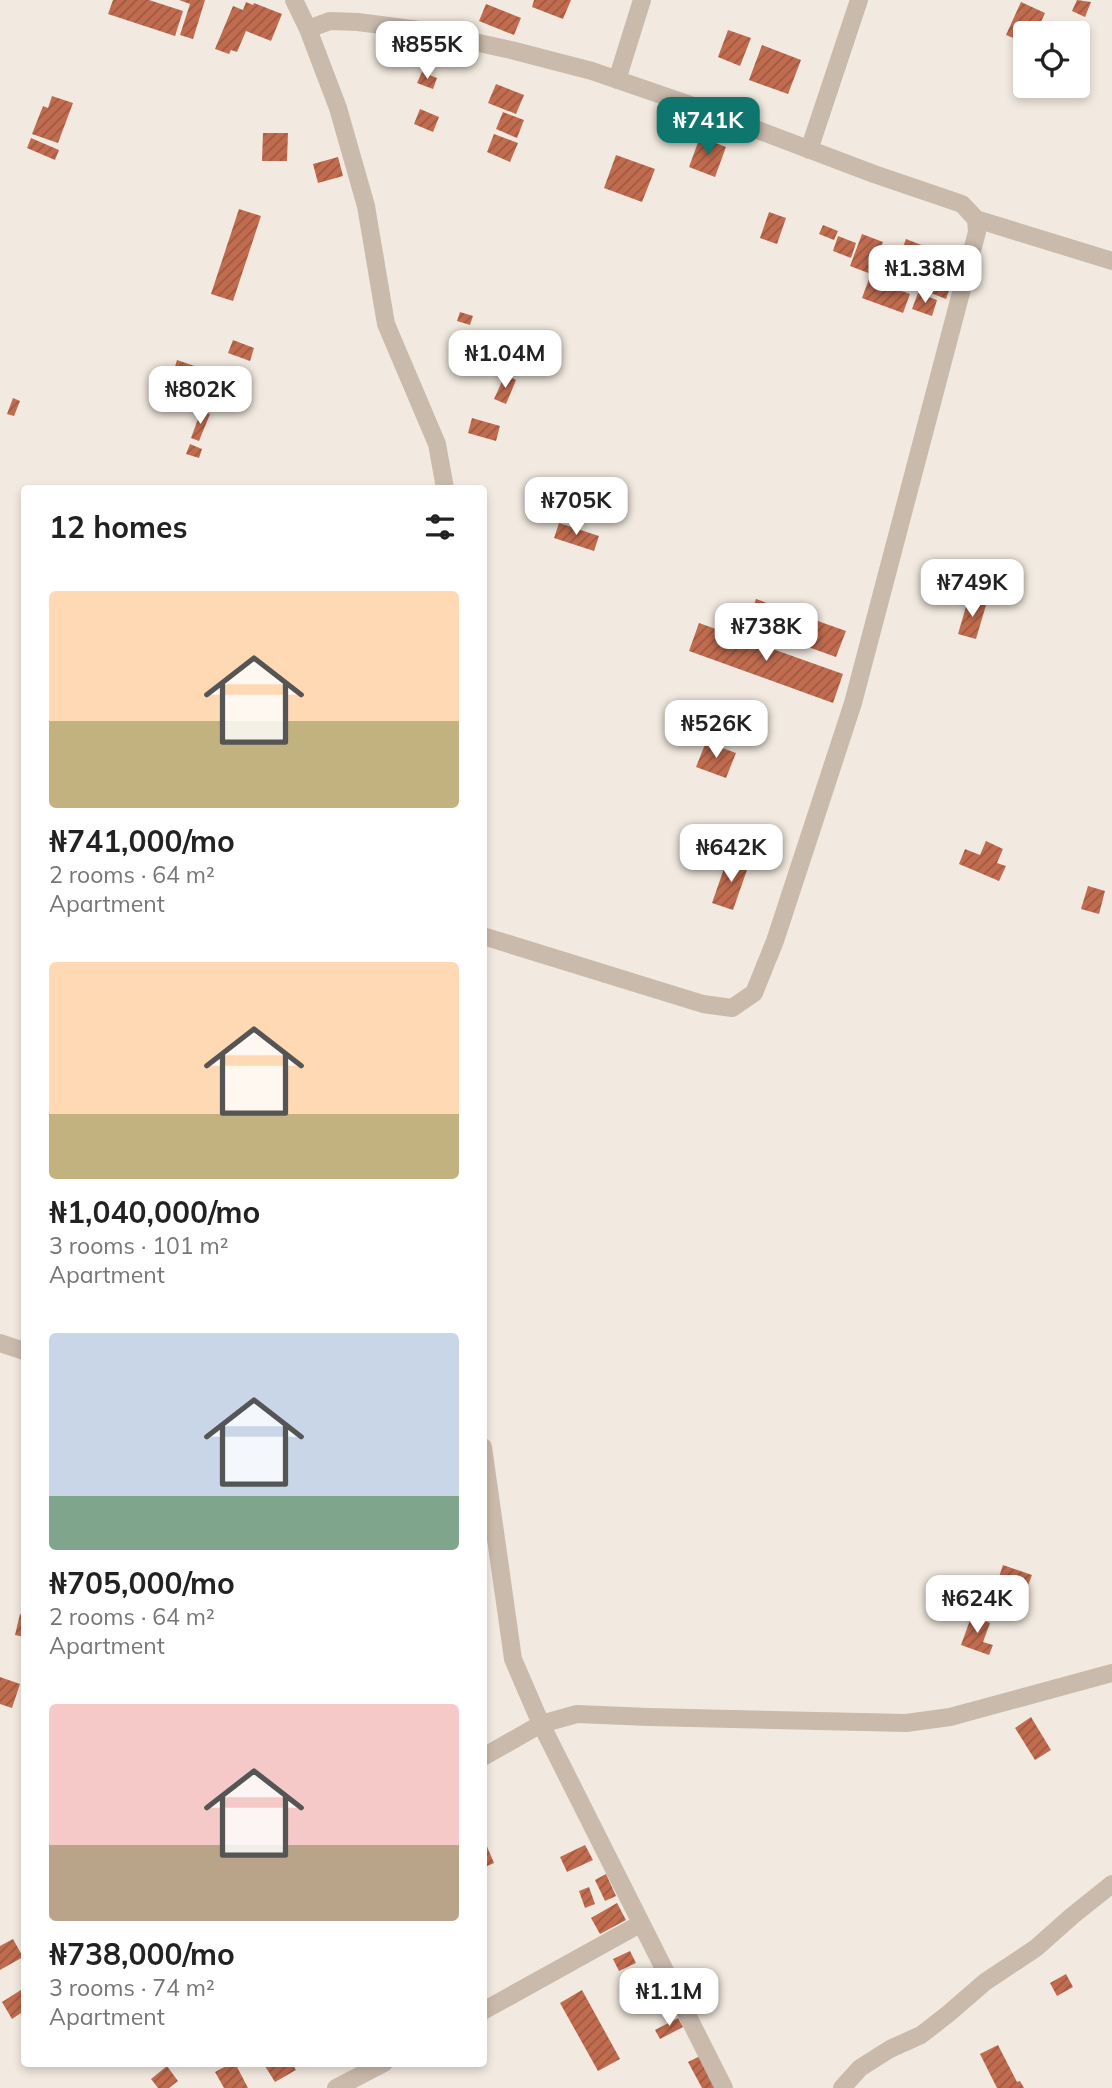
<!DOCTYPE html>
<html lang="en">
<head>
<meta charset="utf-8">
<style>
	:root { --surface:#fff; --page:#f6f6f6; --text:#222; --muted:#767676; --accent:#0f766e }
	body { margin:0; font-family:Mulish,sans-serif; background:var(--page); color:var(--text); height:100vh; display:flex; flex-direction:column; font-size:26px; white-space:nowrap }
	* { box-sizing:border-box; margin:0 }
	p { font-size:23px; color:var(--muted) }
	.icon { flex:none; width:38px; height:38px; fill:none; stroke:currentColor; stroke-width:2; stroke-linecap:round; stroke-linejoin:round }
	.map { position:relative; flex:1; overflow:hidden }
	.sheet { position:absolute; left:21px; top:485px; width:466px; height:1582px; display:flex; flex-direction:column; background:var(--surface); border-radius:7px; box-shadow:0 4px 10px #0003 }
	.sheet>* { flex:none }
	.buttons { position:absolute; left:1013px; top:21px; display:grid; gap:14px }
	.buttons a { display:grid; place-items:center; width:77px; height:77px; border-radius:7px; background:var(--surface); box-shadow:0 4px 10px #0003; font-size:35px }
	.price { position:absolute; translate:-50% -60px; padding:0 16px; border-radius:14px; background:#fff; color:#222; font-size:23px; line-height:46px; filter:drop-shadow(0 2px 4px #0008) }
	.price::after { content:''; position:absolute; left:50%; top:42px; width:21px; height:16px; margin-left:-10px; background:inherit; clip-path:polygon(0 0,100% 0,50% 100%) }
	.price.selected { background:var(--accent); color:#fff }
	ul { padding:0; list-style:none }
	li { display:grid; align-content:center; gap:14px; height:371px; padding:0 28px }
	li span { display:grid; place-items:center; height:217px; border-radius:7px; color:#555 }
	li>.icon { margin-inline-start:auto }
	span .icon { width:126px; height:126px; fill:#fffc; stroke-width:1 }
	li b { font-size:30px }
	h2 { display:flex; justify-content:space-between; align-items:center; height:84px; padding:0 28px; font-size:30px }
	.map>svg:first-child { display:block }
</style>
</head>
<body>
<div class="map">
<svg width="1112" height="2088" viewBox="0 0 1112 2088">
	<defs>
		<pattern id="building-hatch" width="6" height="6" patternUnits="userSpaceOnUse" patternTransform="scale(1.75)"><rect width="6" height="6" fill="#c16c4f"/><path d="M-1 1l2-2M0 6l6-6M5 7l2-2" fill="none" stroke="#9e5942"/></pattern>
	</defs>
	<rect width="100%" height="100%" fill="#f2eae0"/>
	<path fill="url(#building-hatch)" d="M113 0H149L183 11 175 36 108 14Z
		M205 0 193 39 180 35 190 4 179 0Z
		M534 0H571L563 19 532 7Z
		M1077 0 1091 2 1085 17 1072 11Z
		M246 2 253 5 254 3 282 14 271 41 246 31 237 52 231 50 229 54 215 49 233 6 243 10Z
		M1021 2 1045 13 1036 33H1026V43L1006 35Z
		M486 4 521 18 514 35 479 21Z
		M728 30 751 38 740 66 718 57Z
		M762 45 801 60 788 94 749 80Z
		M422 72 437 78 433 89 417 83Z
		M496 84 524 95 516 114 488 103Z
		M52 96 73 103 58 143 32 134 43 106 48 108Z
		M420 109 439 117 433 132 414 124Z
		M503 112 524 120 517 138 496 129Z
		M263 133H288L287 161H262Z
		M494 134 518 143 510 162 487 152Z
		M700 137 726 147 715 177 689 167Z
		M31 138 59 150 55 160 27 148Z
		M616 155 655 169 642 202 604 188Z
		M338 157 343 176 318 183 313 164Z
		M239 209 261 216 233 301 211 294Z
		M769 212 786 218 777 244 760 238Z
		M823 225 838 231 834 240 819 234Z
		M862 234 883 242 871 274 850 266Z
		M838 236 856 243 851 258 833 251Z
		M906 239 929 248 916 284 892 275Z
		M928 270 953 279 946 299 921 289Z
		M869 279 910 294 903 313 862 298Z
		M918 293 937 300 932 316 912 309Z
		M460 312 473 316 470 325 457 321Z
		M233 340 254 348 250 361 228 353Z
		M177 360 209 371 202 393 170 382Z
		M505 375 516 380 506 404 494 399Z
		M13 398 20 401 14 416 7 414Z
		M201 411 210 414 199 441 191 438Z
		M472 418 500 426 496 441 468 433Z
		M190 444 202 449 199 458 186 454Z
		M559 523 599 536 594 551 554 538Z
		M756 599 846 631 836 657 747 625Z
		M968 600 986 605 976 639 958 634Z
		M699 623 843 674 833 703 689 651Z
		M706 742 736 753 726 778 696 767Z
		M986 841 1003 849 997 863 1006 866 999 881 959 864 965 849 980 855Z
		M728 857 749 864 733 910 712 903Z
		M1088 886 1105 891 1099 914 1081 909Z
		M1003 1565 1032 1575 1027 1588 999 1577Z
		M973 1612 984 1616 982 1620 990 1623 983 1642 993 1645 989 1655 961 1645Z
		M20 1614 24 1615V1637L15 1635Z
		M0 1677 20 1684 12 1708 0 1704Z
		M1031 1717 1051 1750 1035 1760 1015 1728Z
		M483 1837 494 1863 483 1868Z
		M585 1845 593 1860 567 1872 560 1857Z
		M606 1874 616 1896 605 1901 595 1880Z
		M589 1887 595 1904 585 1908 579 1891Z
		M617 1903 626 1920 600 1934 591 1918Z
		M13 1939 23 1957 0 1970V1946Z
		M630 1951 636 1963 619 1971 613 1959Z
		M1066 1974 1073 1987 1057 1996 1050 1983Z
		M24 1988V2011L12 2019 2 2002Z
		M582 1990 620 2059 598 2071 560 2003Z
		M678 2018 683 2027 660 2039 655 2030Z
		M998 2045 1017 2082 1020 2081 1024 2088H997L980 2054Z
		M700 2056 716 2088H702L688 2062Z
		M232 2063H235L248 2088H224L215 2072Z
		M263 2063H292L296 2070 275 2082Z
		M167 2066 178 2081 169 2088H158L151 2079Z"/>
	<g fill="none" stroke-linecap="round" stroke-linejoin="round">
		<path stroke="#cabaac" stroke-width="18" d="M294 0 308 29 338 108 366 206 386 324 437 444 445 488
			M308 29 330 21 358 22 419 30 511 50 592 71 702 109 874 174 962 204 976 219 1112 261
			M617 80 642 0
			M809 150 859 0
			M483 936 703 1004 732 1008 754 993 775 941 853 703 977 232 976 219
			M0 1343 24 1351
			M483 1447 513 1659 541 1724 724 2088
			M483 1757 541 1724 577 1714 649 1717 906 1723 950 1717 1112 1673
			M483 2011 640 1924
			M336 2088 384 2063
			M842 2088 860 2068 890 2049 921 2035 948 2014 985 1982 1036 1948 1072 1916 1112 1884"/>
	</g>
</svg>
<div class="buttons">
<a><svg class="icon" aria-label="locate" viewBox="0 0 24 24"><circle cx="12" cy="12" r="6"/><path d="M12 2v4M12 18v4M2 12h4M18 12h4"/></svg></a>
</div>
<b class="price" style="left:427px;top:81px">₦855K</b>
<b class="price selected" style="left:708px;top:157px">₦741K</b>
<b class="price" style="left:925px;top:305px">₦1.38M</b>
<b class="price" style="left:505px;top:390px">₦1.04M</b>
<b class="price" style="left:200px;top:426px">₦802K</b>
<b class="price" style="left:576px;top:537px">₦705K</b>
<b class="price" style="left:972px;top:619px">₦749K</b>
<b class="price" style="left:766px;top:663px">₦738K</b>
<b class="price" style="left:716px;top:760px">₦526K</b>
<b class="price" style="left:731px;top:884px">₦642K</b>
<b class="price" style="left:977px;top:1635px">₦624K</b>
<b class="price" style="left:669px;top:2028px">₦1.1M</b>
<section class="sheet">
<h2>12 homes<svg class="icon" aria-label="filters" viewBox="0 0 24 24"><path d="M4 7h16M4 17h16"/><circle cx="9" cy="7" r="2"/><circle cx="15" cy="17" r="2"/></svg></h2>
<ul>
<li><span style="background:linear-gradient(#ffd9b3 60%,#c2b280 0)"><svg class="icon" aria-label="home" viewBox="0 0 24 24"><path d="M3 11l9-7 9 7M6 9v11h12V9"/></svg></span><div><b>₦741,000/mo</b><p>2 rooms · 64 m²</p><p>Apartment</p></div></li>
<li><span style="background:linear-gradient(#ffd9b3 70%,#c2b280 0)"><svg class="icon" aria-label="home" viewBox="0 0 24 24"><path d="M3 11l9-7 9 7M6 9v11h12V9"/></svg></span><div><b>₦1,040,000/mo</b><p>3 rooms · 101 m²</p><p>Apartment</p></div></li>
<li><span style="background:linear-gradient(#c9d6e8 75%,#7fa58c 0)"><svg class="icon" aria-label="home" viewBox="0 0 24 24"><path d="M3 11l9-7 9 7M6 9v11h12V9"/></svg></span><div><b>₦705,000/mo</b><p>2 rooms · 64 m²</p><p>Apartment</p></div></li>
<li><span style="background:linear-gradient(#f6c9c9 65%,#b9a48a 0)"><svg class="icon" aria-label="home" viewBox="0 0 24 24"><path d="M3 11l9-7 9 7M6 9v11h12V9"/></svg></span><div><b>₦738,000/mo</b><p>3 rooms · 74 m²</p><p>Apartment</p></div></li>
</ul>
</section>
</div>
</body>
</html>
